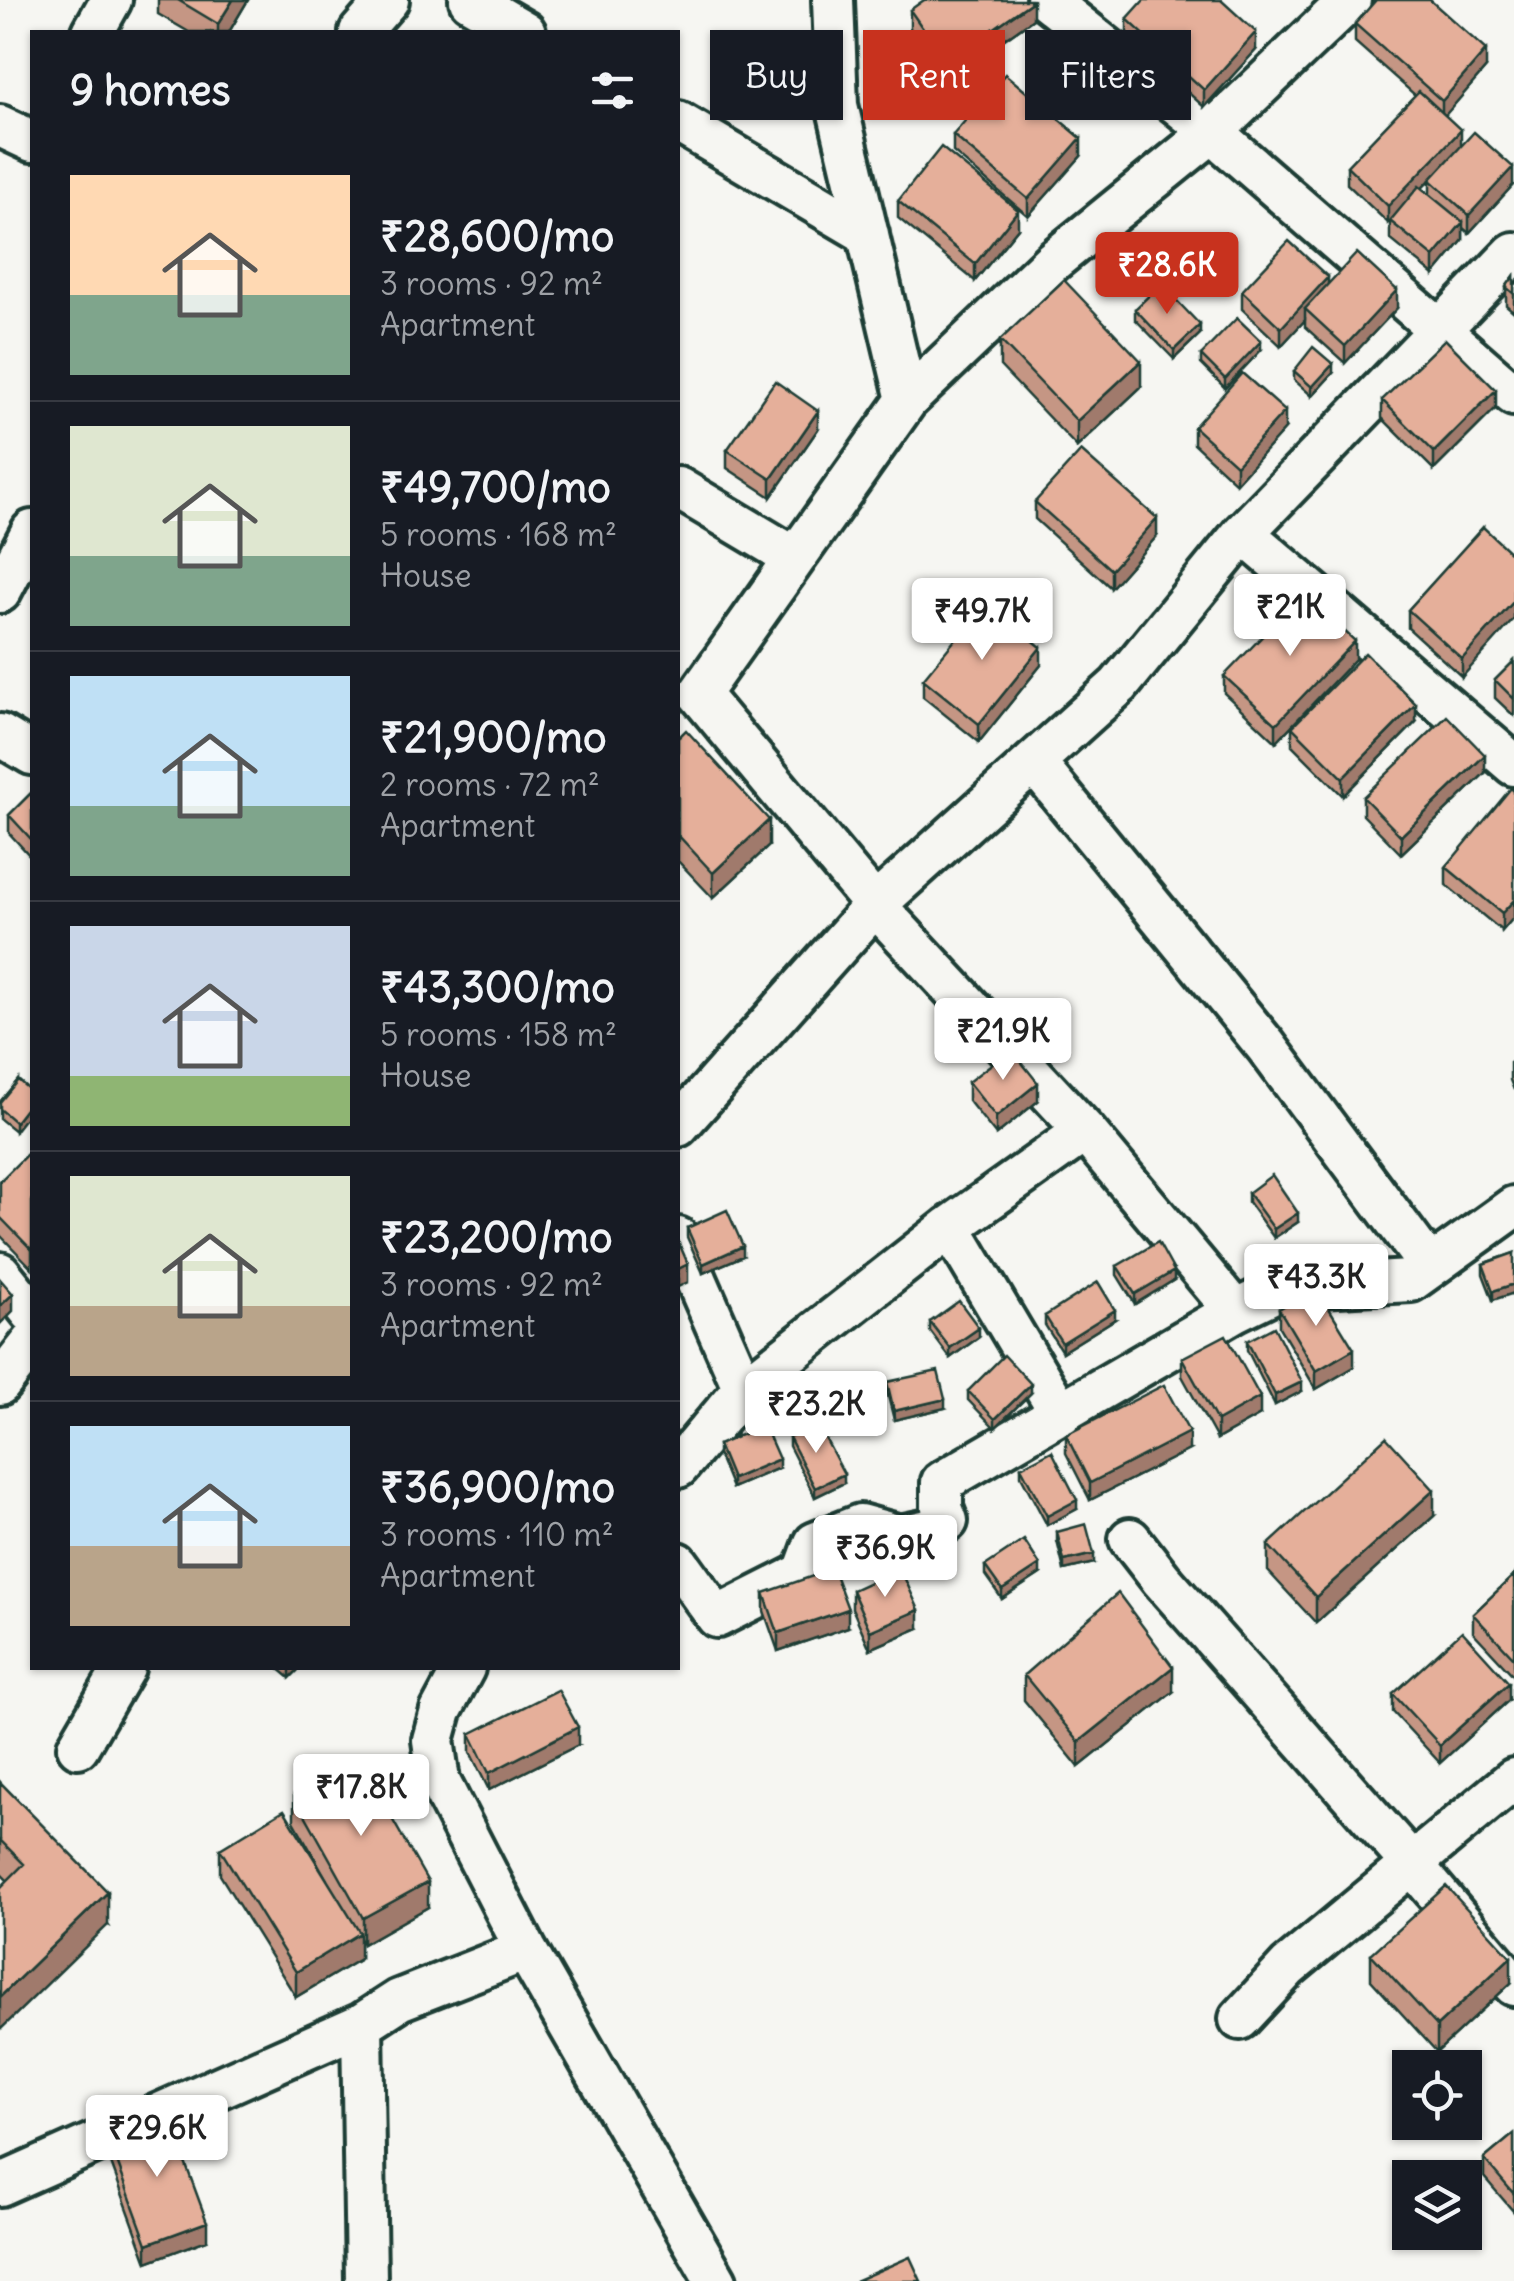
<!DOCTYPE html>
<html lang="en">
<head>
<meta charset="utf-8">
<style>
	:root { --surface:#171b24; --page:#20242c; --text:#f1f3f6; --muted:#9ea1a6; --line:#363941; --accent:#c8321e }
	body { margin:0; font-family:Delius,sans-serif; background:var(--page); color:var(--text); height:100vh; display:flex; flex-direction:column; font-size:38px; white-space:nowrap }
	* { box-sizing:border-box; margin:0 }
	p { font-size:32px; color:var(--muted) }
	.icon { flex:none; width:55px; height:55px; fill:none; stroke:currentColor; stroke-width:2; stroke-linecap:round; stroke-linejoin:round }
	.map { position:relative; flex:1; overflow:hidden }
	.sheet { position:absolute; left:30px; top:30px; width:650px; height:1640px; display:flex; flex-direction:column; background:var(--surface); border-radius:0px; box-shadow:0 2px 8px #0004 }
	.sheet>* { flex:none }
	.top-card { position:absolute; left:710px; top:30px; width:652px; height:90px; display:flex; gap:20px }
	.fabs { position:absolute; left:1392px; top:2050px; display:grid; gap:20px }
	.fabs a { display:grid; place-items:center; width:90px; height:90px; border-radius:0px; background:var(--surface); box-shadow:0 2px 8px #0004; font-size:50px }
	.price { position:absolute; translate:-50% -85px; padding:0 22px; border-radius:10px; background:#fff; color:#222; font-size:32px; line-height:65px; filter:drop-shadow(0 2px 5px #0008) }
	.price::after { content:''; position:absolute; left:50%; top:60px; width:30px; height:22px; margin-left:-15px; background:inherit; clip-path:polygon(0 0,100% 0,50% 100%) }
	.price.active { background:var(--accent); color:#fff }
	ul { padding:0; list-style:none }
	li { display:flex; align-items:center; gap:30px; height:250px; padding:0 40px }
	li+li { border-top:2px solid var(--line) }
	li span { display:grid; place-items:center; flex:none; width:280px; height:200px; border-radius:0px; color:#555 }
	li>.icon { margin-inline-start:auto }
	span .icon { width:120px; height:120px; fill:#fffc; stroke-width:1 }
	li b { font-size:42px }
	h2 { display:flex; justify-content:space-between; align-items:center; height:120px; padding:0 40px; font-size:42px }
	.pill { padding:0 35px; border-radius:0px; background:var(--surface); box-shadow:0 2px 8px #0004; font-size:35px; line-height:90px }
	.pill.active { background:var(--accent); color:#fff }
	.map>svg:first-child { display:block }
</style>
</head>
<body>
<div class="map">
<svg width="1514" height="2281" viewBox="0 0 1514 2281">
	<rect width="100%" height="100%" fill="#f6f6f2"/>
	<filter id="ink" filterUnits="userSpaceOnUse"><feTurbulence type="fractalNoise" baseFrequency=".01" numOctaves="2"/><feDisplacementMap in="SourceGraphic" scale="20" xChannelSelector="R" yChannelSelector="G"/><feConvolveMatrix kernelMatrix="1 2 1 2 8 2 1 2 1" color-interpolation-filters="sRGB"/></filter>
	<g filter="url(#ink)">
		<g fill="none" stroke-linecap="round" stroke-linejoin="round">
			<defs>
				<path id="street" d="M470 0 525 32
					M833 0 837 105 907 400 699 694 875 905 1085 1131 1235 1311 1282 1288 1411 1281 1514 1207
					M1047 0 1212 132 1514 395
					M93 32 111 0
					M360 32 388 0
					M678 122 868 234
					M0 126 32 141
					M907 400 1053 261 1212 132 1350 0
					M678 488 795 558
					M1243 533 1514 765
					M0 592 32 531
					M0 735 32 754
					M1034 762 1266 1046 1430 1267
					M678 1126 875 905 1119 685 1243 533 1514 253
					M950 1227 1061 1414
					M678 1238 744 1389
					M0 1273 32 1313
					M0 1384 32 1343
					M678 1467 744 1389 950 1227 1085 1131
					M1130 1539 1161 1579 1413 1865 1514 1985
					M678 1563 717 1617 804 1573 815 1543 860 1525 900 1536 933 1529 947 1521 942 1508V1482L1235 1311
					M464 1668 441 1711 433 1740 439 1781 526 1950 716 2281
					M78 1747 124 1668
					M1240 2019 1288 1967 1514 1779
					M362 2024 366 2281
					M0 2185 362 2024 399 2000 526 1950"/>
			</defs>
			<use href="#street" stroke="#1f3d34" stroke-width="48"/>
			<use href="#street" stroke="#f6f6f2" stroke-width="40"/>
		</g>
		<path fill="#c59684" stroke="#1f3d34" stroke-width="2.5" fill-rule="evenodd" d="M158 0H248L229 32H189L158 14Z
			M910 10 1033 19 946 80 910 28Z
			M1127 19 1256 50 1204 107 1127 37Z
			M1355 24 1486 68 1445 115 1461 147 1513 185 1469 233 1463 228V240L1434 275 1390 239V222L1388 223 1347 184V166L1415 95 1355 42ZM1441 169 1430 180V195L1422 188Z
			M953 135 1081 156 1028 216 953 152Z
			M898 201 1018 228 975 281 898 218Z
			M1514 276V312L1506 305V287Z
			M1328 284 1397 308 1345 363 1305 327V320L1281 346 1242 309V291Z
			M1135 309 1200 334 1174 359 1135 319Z
			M1000 340 1141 387 1077 447 1000 366Z
			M1261 350 1225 388 1201 364V355Z
			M1294 371 1333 373 1312 396 1294 380Z
			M1382 400 1496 408 1434 470 1382 418Z
			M1194 427 1285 429 1236 483 1194 444Z
			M818 429 771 497 727 468V450Z
			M1035 502 1157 536 1111 588 1035 519Z
			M1483 527 1462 677 1408 628V610Z
			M1355 659 1276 742 1224 693V676Z
			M1514 661V716L1495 698V680Z
			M1041 665 979 742 923 697V679Z
			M1416 722 1343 796 1292 745V727Z
			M678 738 769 846 713 898 678 861Z
			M1485 773 1401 854 1363 815V797Z
			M1514 791V917L1502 931 1446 885V867Z
			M32 792V858L9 833V815Z
			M1514 1061V1090L1510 1080V1062Z
			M18 1080 15 1131 0 1119V1102Z
			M968 1082 1038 1101 996 1135 968 1100Z
			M32 1159V1268L0 1235V1181Z
			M1248 1193 1298 1222 1274 1238 1248 1202Z
			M687 1228 743 1256 703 1273 687 1237Z
			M1514 1253 1493 1300 1483 1274V1264Z
			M1117 1266 1174 1280 1135 1304 1117 1275Z
			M1279 1309 1354 1367 1316 1389 1279 1327Z
			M1045 1316 1115 1319 1062 1352 1045 1325Z
			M930 1322 979 1337 950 1358 930 1331Z
			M1247 1341 1302 1391 1275 1405 1247 1350Z
			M1182 1358 1260 1415 1217 1439 1182 1376Z
			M887 1382 945 1408 894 1420 887 1392Z
			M968 1391 1031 1393 995 1428 968 1400Z
			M1066 1435 1189 1450 1090 1500 1066 1453Z
			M789 1437 844 1483 815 1497 789 1446Z
			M718 1445 779 1468 732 1488 718 1454Z
			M1021 1467 1077 1509 1047 1525 1021 1476Z
			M1434 1516 1316 1623 1268 1571V1545Z
			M1057 1532 1094 1563 1064 1570 1057 1541Z
			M985 1566 1040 1574 1002 1599 985 1575Z
			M1514 1575V1676L1473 1632V1614Z
			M852 1590 919 1628 870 1649 852 1608Z
			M764 1593 848 1627 778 1651 764 1611Z
			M278 1668H300L290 1678Z
			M1024 1675 1173 1692 1079 1767 1024 1700Z
			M1393 1694 1509 1700 1440 1763 1393 1712Z
			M470 1734 578 1745 489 1790 470 1752Z
			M0 1782 108 1925 8 1881 0 1873Z
			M294 1795 428 1907 363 1944 360 1938V1959L296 1997 220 1875V1849L326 1878 294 1821Z
			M1371 1954 1511 1983 1437 2052 1371 1980Z
			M1514 2134V2212L1484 2177V2159Z
			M108 2137 207 2240 147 2262 108 2155Z"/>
		<path fill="#a07a6c" stroke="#1f3d34" stroke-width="2.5" d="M233 0H248L229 32H218V24Z
			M1033 1V19L946 80V62Z
			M1256 32V50L1204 107V90Z
			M1486 50V68L1442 119V101Z
			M1461 130V148L1388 223V206Z
			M1081 138V156L1028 216V199Z
			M1513 167V185L1469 233V215Z
			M1018 210V228L975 281V264Z
			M1463 222V240L1434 275V257Z
			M1328 277V295L1305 309V320L1281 346V328Z
			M1397 290V308L1345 363V346Z
			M1200 325V334L1174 359V350Z
			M1261 341V350L1225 388V379Z
			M1141 361V387L1077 447V421Z
			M1333 364V373L1312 396V387Z
			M1496 390V408L1434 470V452Z
			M818 411V429L771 497V479Z
			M1285 411V429L1236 483V465Z
			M1157 518V536L1111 588V570Z
			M1514 601V619L1462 677V659Z
			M1355 641V659L1276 742V724Z
			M1041 647V665L979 742V724Z
			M1416 704V722L1343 796V778Z
			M1485 755V773L1401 854V836Z
			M769 820V846L713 898V873Z
			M1514 900V917L1502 931V913Z
			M1038 1083V1101L996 1135V1117Z
			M32 1100V1109L15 1131V1122Z
			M1298 1213V1222L1274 1238V1229Z
			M743 1246V1256L703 1273V1264Z
			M688 1264V1282L678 1287V1269Z
			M1174 1271V1280L1135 1304V1294Z
			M1514 1284V1293L1493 1300V1291Z
			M13 1294V1311L0 1324V1306Z
			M1115 1310V1319L1062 1352V1343Z
			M979 1328V1337L950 1358V1348Z
			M1354 1349V1367L1316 1389V1371Z
			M1302 1382V1391L1275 1405V1395Z
			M1031 1384V1393L995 1428V1419Z
			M1260 1397V1415L1217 1439V1421Z
			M945 1399V1408L894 1420V1411Z
			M1189 1432V1450L1090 1500V1483Z
			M779 1459V1468L732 1488V1479Z
			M844 1474V1483L815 1497V1488Z
			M1434 1490V1516L1316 1623V1597Z
			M1077 1500V1509L1047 1525V1516Z
			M1094 1554V1563L1064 1570V1561Z
			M1040 1565V1574L1002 1599V1590Z
			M848 1609V1627L778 1651V1633Z
			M919 1610V1628L870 1649V1631Z
			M1173 1667V1692L1079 1767V1742Z
			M292 1668H300L290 1678V1669Z
			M1509 1683V1700L1440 1763V1745Z
			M578 1727V1745L489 1790V1773Z
			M428 1882V1907L363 1944V1918Z
			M108 1892V1925L0 2030V1997Z
			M360 1933V1959L296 1997V1972Z
			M1511 1957V1983L1437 2052V2026Z
			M207 2222V2240L147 2262V2244Z"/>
		<path fill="#e5af9a" stroke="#1f3d34" stroke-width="2.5" d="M178 0H233L218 24Z
			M924 0H1032L1033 1 946 62 910 10Z
			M1144 0H1221L1256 32 1204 90 1127 19Z
			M1376 0H1430L1486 50 1442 101 1355 24Z
			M1005 74 1081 138 1028 199 953 135Z
			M1419 91 1461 130 1388 206 1347 166Z
			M1474 132 1513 167 1469 215 1430 180Z
			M941 147 1018 210 975 264 898 201Z
			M1419 186 1463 222 1434 257 1390 221Z
			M1289 241 1328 277 1281 328 1242 291Z
			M1357 253 1397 290 1345 346 1305 309Z
			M1514 276V294L1506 287Z
			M1064 280 1141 361 1077 421 1000 340Z
			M1161 284 1200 325 1174 350 1135 309Z
			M1237 318 1261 341 1225 379 1201 355Z
			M1445 339 1496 390 1434 452 1382 400Z
			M1313 347 1333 364 1312 387 1294 371Z
			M1242 373 1285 411 1236 465 1194 427Z
			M775 381 818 411 771 479 727 450Z
			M1081 451 1157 518 1111 570 1035 502Z
			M1483 527 1514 556V601L1462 659 1408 610Z
			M1304 593 1355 641 1276 724 1224 676Z
			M986 602 1041 647 979 724 923 679Z
			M1365 653 1416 704 1343 778 1292 727Z
			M1514 661V699L1495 680Z
			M1447 716 1485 755 1401 836 1363 797Z
			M686 730 769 820 713 873 678 835V738Z
			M1511 788 1514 791V900L1502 913 1446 867Z
			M32 792V840L9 815Z
			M1011 1049 1038 1083 996 1117 968 1082Z
			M18 1080 32 1092V1100L15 1122 0 1109V1102Z
			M27 1154 32 1159V1250L0 1217V1181Z
			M1272 1175 1298 1213 1274 1229 1248 1193Z
			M727 1210 743 1246 703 1264 687 1228Z
			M678 1241 688 1264 678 1269Z
			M1158 1242 1174 1271 1135 1294 1117 1266Z
			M1514 1253V1284L1493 1291 1483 1264Z
			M0 1279 13 1294 0 1306Z
			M1098 1282 1115 1310 1062 1343 1045 1316Z
			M1316 1287 1354 1349 1316 1371 1279 1309Z
			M959 1301 979 1328 950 1348 930 1322Z
			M1274 1327 1302 1382 1275 1395 1247 1341Z
			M1226 1335 1260 1397 1217 1421 1182 1358Z
			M1004 1355 1031 1384 995 1419 968 1391Z
			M938 1371 945 1399 894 1411 887 1382Z
			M1164 1385 1189 1432 1090 1483 1066 1435Z
			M817 1423 844 1474 815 1488 789 1437Z
			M764 1425 779 1459 732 1479 718 1445Z
			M1386 1437 1434 1490 1316 1597 1268 1545Z
			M1052 1451 1077 1500 1047 1516 1021 1467Z
			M1086 1524 1094 1554 1064 1561 1057 1532Z
			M1024 1540 1040 1565 1002 1590 985 1566Z
			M900 1568 919 1610 870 1631 852 1590Z
			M833 1569 848 1609 778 1633 764 1593Z
			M1514 1575V1658L1473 1614Z
			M1118 1593 1173 1667 1079 1742 1024 1675Z
			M1462 1631 1509 1683 1440 1745 1393 1694Z
			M558 1690 578 1727 489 1773 470 1734Z
			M358 1759 428 1882 363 1918 294 1795Z
			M0 1782 108 1892 0 1997V1888L24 1864 0 1840Z
			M284 1810 360 1933 296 1972 220 1849Z
			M1446 1886 1511 1957 1437 2026 1371 1954Z
			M168 2116 207 2222 147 2244 108 2137Z
			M1514 2134V2194L1484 2159Z
			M910 2257 921 2281H855Z"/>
	</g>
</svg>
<div class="fabs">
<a><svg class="icon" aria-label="locate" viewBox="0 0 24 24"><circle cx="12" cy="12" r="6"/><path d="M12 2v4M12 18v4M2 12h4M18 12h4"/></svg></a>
<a><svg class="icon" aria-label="layers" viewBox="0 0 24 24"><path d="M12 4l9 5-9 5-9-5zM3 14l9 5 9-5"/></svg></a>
</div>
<b class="price active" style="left:1167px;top:317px">₹28.6K</b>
<b class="price" style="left:1290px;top:659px">₹21K</b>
<b class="price" style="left:982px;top:663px">₹49.7K</b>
<b class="price" style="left:1003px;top:1083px">₹21.9K</b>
<b class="price" style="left:1316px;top:1329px">₹43.3K</b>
<b class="price" style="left:816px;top:1456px">₹23.2K</b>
<b class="price" style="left:885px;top:1600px">₹36.9K</b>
<b class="price" style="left:361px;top:1839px">₹17.8K</b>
<b class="price" style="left:157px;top:2180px">₹29.6K</b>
<div class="top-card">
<a class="pill">Buy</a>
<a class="pill active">Rent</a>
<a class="pill">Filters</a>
</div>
<section class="sheet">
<h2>9 homes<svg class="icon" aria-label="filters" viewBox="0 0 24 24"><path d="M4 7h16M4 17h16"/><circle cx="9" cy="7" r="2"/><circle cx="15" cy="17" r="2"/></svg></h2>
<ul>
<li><span style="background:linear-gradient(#ffd9b3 60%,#7fa58c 0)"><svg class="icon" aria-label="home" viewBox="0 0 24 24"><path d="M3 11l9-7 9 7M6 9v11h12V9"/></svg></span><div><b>₹28,600/mo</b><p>3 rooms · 92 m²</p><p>Apartment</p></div></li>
<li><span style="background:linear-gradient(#dfe7d0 65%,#7fa58c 0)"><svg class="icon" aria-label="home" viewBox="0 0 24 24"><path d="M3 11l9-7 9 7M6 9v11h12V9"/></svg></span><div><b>₹49,700/mo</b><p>5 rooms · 168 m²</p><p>House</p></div></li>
<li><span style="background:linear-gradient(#bfe0f5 65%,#7fa58c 0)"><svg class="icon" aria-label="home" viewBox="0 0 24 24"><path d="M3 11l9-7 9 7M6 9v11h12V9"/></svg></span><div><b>₹21,900/mo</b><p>2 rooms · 72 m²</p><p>Apartment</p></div></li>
<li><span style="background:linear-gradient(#c9d6e8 75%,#8fb573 0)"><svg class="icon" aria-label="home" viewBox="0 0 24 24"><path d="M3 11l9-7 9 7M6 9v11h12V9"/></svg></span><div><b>₹43,300/mo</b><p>5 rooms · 158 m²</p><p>House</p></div></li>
<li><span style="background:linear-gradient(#dfe7d0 65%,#b9a48a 0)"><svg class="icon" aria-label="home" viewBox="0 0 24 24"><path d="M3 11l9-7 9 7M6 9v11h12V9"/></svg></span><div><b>₹23,200/mo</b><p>3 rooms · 92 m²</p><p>Apartment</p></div></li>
<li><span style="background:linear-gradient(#bfe0f5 60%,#b9a48a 0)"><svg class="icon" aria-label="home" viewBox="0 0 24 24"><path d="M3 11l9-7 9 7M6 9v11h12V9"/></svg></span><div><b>₹36,900/mo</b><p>3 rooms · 110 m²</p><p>Apartment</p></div></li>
</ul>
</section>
</div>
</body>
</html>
